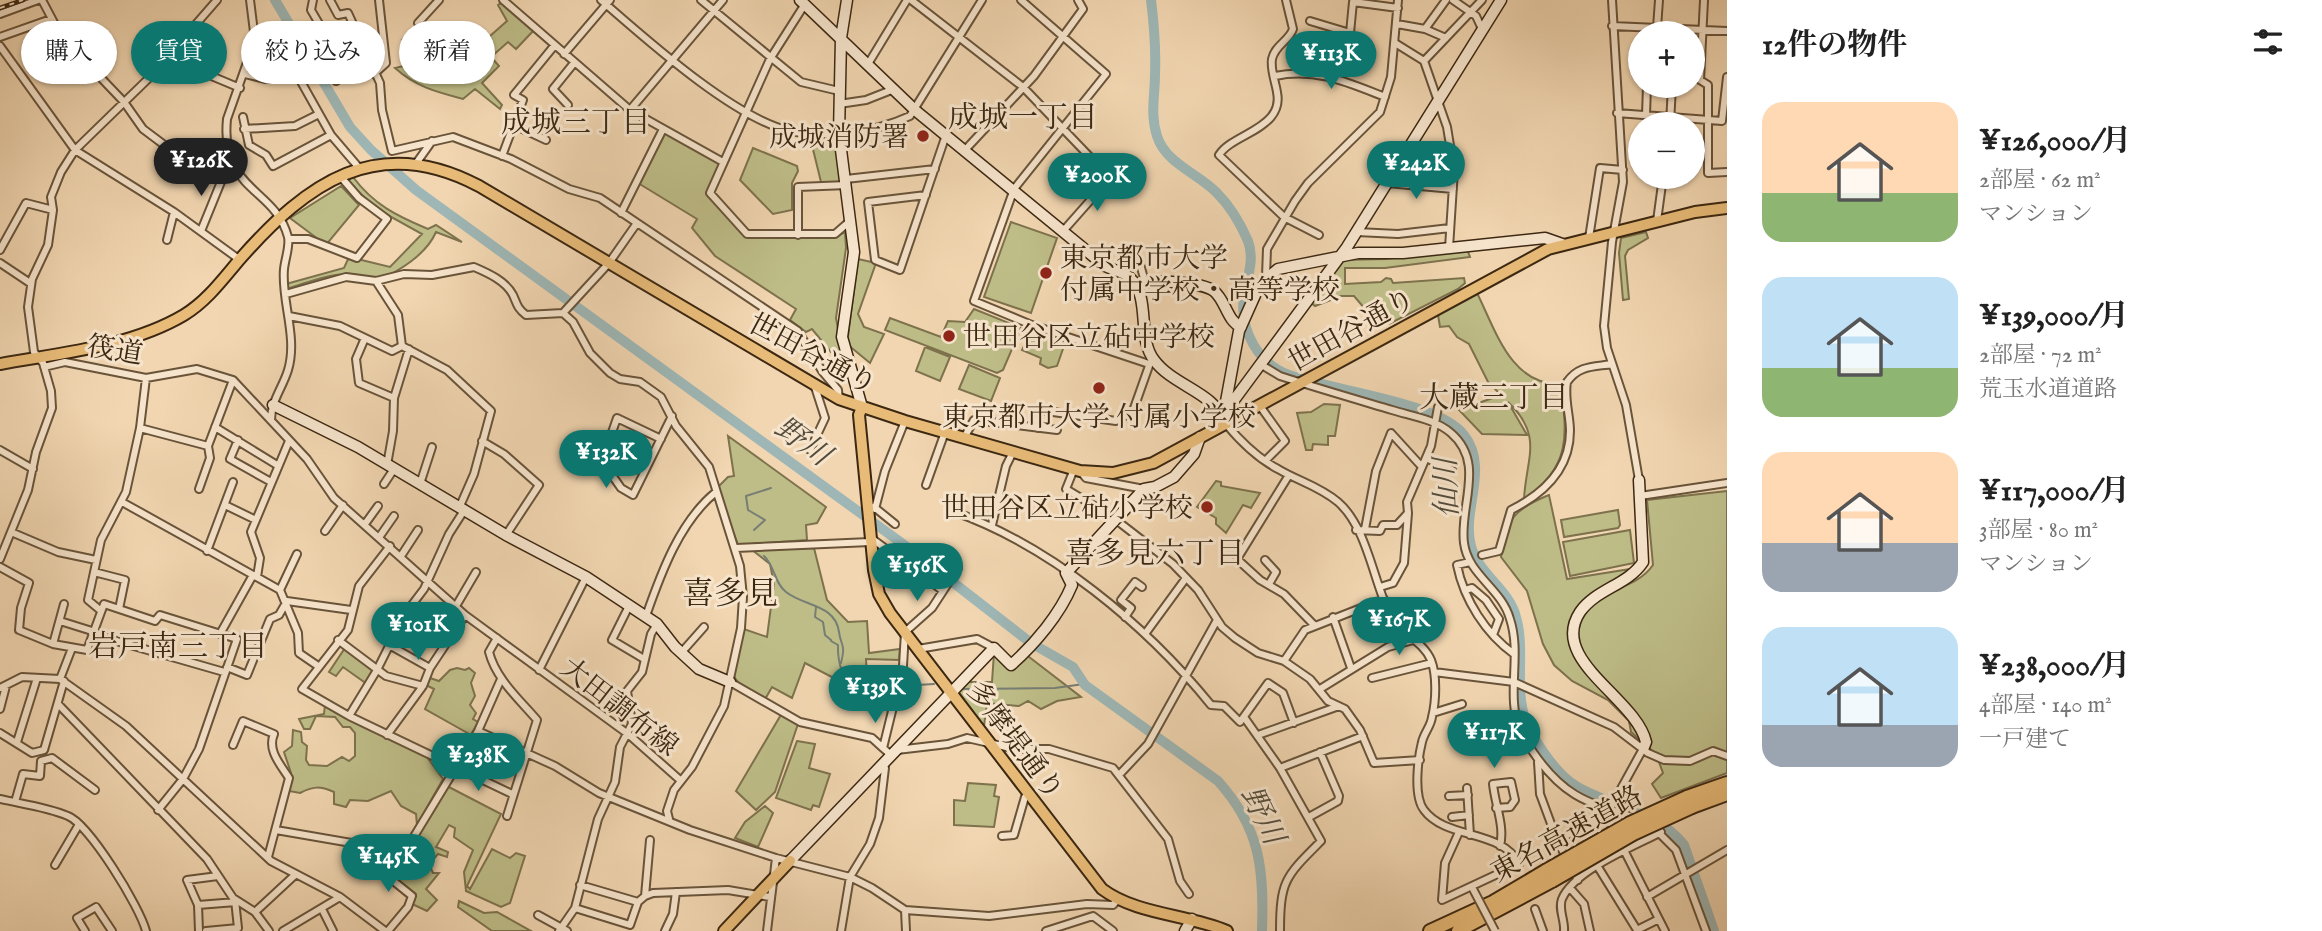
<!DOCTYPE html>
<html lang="ja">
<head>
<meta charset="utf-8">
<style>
	:root { --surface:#fff; --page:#f2f2f2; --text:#222; --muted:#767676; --accent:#0f766e }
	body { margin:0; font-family:"IM FELL English","Noto Serif JP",serif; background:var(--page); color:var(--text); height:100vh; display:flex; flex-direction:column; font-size:26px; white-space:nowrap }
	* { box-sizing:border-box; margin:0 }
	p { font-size:23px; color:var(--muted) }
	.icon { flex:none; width:38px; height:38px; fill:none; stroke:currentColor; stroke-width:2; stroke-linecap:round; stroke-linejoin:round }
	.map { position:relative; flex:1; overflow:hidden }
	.details { display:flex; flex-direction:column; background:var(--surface); width:595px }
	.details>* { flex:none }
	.banner { position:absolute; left:21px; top:21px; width:665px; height:63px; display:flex; gap:14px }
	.fabs { position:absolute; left:1628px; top:21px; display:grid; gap:14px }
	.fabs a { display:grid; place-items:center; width:77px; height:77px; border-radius:50%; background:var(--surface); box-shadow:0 2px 5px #0004; font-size:35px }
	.price { position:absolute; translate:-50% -60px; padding:0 16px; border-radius:24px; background:var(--accent); color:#fff; font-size:23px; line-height:46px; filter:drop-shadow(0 2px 4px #0008) }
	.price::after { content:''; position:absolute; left:50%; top:42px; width:21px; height:16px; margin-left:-10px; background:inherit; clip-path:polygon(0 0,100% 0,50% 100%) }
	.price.on { background:#222; color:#fff }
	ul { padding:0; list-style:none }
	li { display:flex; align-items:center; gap:21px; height:175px; padding:0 35px }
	li span { display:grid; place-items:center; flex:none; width:196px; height:140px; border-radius:21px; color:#555 }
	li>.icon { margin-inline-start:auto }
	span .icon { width:84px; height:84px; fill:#fffc; stroke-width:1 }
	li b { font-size:30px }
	h2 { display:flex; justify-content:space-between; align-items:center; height:84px; padding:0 35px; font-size:30px }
	.chip { padding:0 24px; border-radius:32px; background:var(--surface); box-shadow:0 2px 5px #0004; font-size:24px; line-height:63px }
	.chip.on { background:var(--accent); color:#fff }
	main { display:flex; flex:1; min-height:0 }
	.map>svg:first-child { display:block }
</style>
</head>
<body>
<main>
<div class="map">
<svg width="1727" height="931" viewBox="0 0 1727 931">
	<rect width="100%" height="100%" fill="#f1d6b1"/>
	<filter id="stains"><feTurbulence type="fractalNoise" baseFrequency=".00286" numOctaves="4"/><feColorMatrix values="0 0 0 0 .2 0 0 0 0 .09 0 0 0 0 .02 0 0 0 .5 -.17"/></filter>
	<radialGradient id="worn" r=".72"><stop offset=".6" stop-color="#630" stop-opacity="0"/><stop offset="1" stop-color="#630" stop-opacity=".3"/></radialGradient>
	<path fill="#bebd88" stroke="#7d724d" stroke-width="2" d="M504 1 535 29 516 49 508 42 491 57 499 66 482 83 502 105 500 109 475 89 463 99C437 92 416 87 395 68L412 64 408 56 411 51 402 40 405 37 423 48 428 42 437 46 449 44 475 57 482 43 507 21 498 5Z
		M665 133 720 162 708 193 747 236 835 237 845 232 846 248 836 318 845 369 812 329 806 332 790 320 796 309 715 256 692 228 697 219 638 183Z
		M810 137 835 138 843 182H821Z
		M753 148 797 166 798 171 792 183V210L773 214 740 180Z
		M353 177C374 205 397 216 428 229L436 225 462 242 436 232C426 255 400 270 378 281 347 266 318 279 287 289L286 284 344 268 349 257 390 267 422 234 375 208 347 180Z
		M341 186 359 205 326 245 290 218Z
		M1011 222 1057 238 1031 313 984 297Z
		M1646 232 1648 238 1628 250 1625 256 1629 299 1623 300 1619 253 1621 238Z
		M1467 249 1470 257 1385 268H1345V284L1381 282 1386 278 1391 279 1393 283 1464 278 1465 283 1458 289 1389 324 1371 316 1354 296H1341L1315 306 1310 302 1342 260 1386 259Z
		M858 259 876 263 858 314 864 327 884 334 870 363 847 344Z
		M1477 293C1496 331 1511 385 1560 384 1568 434 1571 468 1524 499 1526 458 1544 436 1508 402L1527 435 1482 434 1459 410 1501 395 1488 382 1469 344 1457 337 1449 326 1440 327 1438 315Z
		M974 309 1021 328 1003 370 997 373 885 330 890 318 941 337 948 321 965 322Z
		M1033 329 1063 338 1064 346 1057 366 1048 368 1040 364 1041 358 1022 350Z
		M925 347 950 357 940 381 916 371Z
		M969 365 1000 378 991 401 959 389Z
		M1324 404 1340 405 1335 436H1328V445L1313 444 1312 450H1306L1297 413 1311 412Z
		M728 436 826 507 817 523 806 525 807 540 738 545 717 488 728 477 734 476Z
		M1216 481 1221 482V486L1260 493 1251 508 1243 505 1226 533 1216 524V518L1197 507Z
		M1727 491V773L1661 798 1652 784 1663 773 1656 754 1631 732 1629 721 1608 700 1572 681 1554 665 1543 644 1527 591 1501 557C1506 519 1514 509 1549 495L1567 579 1630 569 1576 609 1574 633C1578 626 1579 617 1583 612 1600 587 1635 591 1653 565L1647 500Z
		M1618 510 1620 525 1618 528 1564 537 1561 520Z
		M1630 530 1634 563 1570 576 1563 542Z
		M814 548 827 600 848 622 867 621 869 653 900 649 899 660 866 659 867 678 898 681 895 696H868L805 663 792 698 772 687 764 701C722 676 730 672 741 628L767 637 774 584 770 564 752 550Z
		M345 648 375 670 367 684 343 667 336 676 329 672Z
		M994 653 1011 668 1024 653 1081 697 1057 701 1041 709 1028 701 1019 706 987 703 984 726 957 690 965 682H992Z
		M457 668 465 670 469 668 475 673 471 683 475 696 470 705 476 713 473 719 478 722 471 735 425 709 434 689 426 685 430 678 439 681 450 670Z
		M325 705 427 757 443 779 417 825 416 814 401 806 391 791 368 801 350 800 346 807 334 804V792C320 786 313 786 300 793L289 791 291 773 284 752 292 746 293 730 301 732 302 742 307 746 306 760 309 765 327 766 342 757 349 761 355 756V733L350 727H343L335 717 316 716 310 729H304L299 719 324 714Z
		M782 713 798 724 775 792 756 810 736 791Z
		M797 741 815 744 809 768 830 774 819 807 813 805 811 810 776 798Z
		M968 783 996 785 994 796 999 797 994 827 954 825V800L965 801Z
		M447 786 501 814 467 886 470 889 492 849 510 858 516 853 525 856 510 903 501 907 466 891 464 872 473 850 454 837 455 828 449 825 436 847 448 852 447 857 438 854 429 864 433 873H439L426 889 437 900 427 911 412 904 416 894 389 875 412 847Z
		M765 806 773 813 758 847 735 838 745 822Z
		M459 901 484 913 497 912 531 931H492L458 907Z"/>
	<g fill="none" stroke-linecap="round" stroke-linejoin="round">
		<path stroke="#777e74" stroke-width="2" d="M754 530 765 520 748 510 746 496 771 488
			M764 556C775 566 774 583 786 592 805 607 835 604 839 632 841 647 846 643 841 663
			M816 607 815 617 823 622 825 635 831 640
			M831 641 838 645C837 685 860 695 896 687
			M901 686 934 684
			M962 689 1055 688 1084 684"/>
		<path stroke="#9eb7b6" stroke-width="10" d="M275 0 350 127 371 150 416 190 914 552 1031 643 1073 667 1085 685 1218 781C1261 829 1264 870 1262 931
			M1151 0C1154 24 1156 49 1155 74 1155 96 1150 114 1157 136 1166 164 1198 173 1217 193 1230 206 1241 225 1248 241 1255 260 1247 278 1244 297 1239 329 1258 364 1289 375 1330 390 1439 402 1464 435 1490 468 1461 511 1471 546 1479 575 1509 589 1516 617 1527 656 1510 697 1532 734 1542 751 1559 776 1576 786 1613 808 1655 809 1684 845L1714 931"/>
		<defs>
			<path id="street" d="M42 0 61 36 124 102 143 129 191 165 209 175 217 176 232 166
				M250 0 255 40 227 119C220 192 275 187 288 237 290 246 285 259 284 269 281 301 298 337 288 370 283 387 271 401 271 420
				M313 0 311 10 348 73 336 81
				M330 0 338 15 348 13 380 83 382 110 392 151 453 137 511 159 569 189 600 198 798 331 822 371 838 390 839 399
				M503 0 630 110 723 162
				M601 0C645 38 733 118 790 131 828 139 875 132 910 116L982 0
				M701 0 801 82 839 91
				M911 0 1023 87 1110 178 1064 230
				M1021 0 1106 74 1014 189 974 301 1032 325 1149 364
				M1286 0 1293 29C1289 41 1275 45 1272 59 1269 79 1287 98 1271 117 1258 133 1229 139 1219 155L1284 217 1319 235
				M1453 0 1476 16 1482 29
				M1612 0 1623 182 1612 242 1604 326 1607 348 1626 405 1639 480
				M1704 0 1700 80 1708 85V173L1727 172
				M805 4 770 59 710 193 747 234H835L850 221
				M0 14 38 0
				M1310 21 1350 33 1353 2 1398 8
				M418 23 439 0
				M1397 24 1425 29 1446 38
				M1612 26 1727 31
				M1657 28 1659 0
				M1425 29 1446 0
				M0 37 51 19
				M1395 43 1424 61 1447 127 1454 170 1449 248
				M0 46 75 150 174 212 240 260
				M170 52 209 75 240 88
				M564 54 610 0
				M338 56 362 41
				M1424 61 1482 0
				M868 64 907 0
				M245 74 265 79 299 78 331 135 360 169
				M374 74 386 63 379 0
				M1275 76C1315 67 1349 83 1385 97
				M839 104 866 100 894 89
				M568 105 553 89 574 63
				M630 110 723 0
				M1617 113 1722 121 1727 77
				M1646 115 1647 86
				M243 117 249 145 266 155 273 166 331 135
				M1670 124 1672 86
				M514 125 546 140
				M244 129 295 126 319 114
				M965 150 1034 76 1083 9 1078 0
				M502 156 523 100 514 95 554 46
				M415 165 432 141
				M846 179 935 169
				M1387 183 1453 189
				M926 195 868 202 875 260 900 270 946 135
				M621 213 663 129
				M1657 221 1663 177
				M201 231 225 172
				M1357 232 1398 234 1450 228
				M798 235V187L847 185
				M1589 238 1600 168 1623 170
				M289 239H308L357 258 387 219 359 198 340 176
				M167 240 174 212
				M0 250 26 203 53 210
				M0 263 30 283
				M1140 264 1145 282
				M1266 276 1267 249 1295 201 1308 183 1380 112 1391 77 1398 0
				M376 281 398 315 402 346 447 370 491 411 474 474 460 506
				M286 294 346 277 376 281 404 274 432 275 474 267C488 273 506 281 513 295 517 304 517 308 526 315L563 313 573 322 590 353 610 373 620 379 640 382 661 397 676 426 709 467 740 566 743 597 741 628 724 706 692 767 674 790 667 811 669 819
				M563 313 609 263 637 223
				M289 316 340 326 392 351 402 346
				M365 338 356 359 359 383 394 398
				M1260 364 1280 376C1317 388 1355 399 1392 410 1411 416 1435 419 1451 433 1486 463 1459 506 1464 543 1468 575 1502 589 1510 619 1519 646 1512 676 1514 703 1515 722 1523 737 1533 752 1564 797 1586 802 1636 818
				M44 367 65 362 146 378 197 369 233 380 307 459 334 498 465 615 628 734 680 780
				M1260 406 1285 441 1265 461
				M1226 424C1241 442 1257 458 1278 469 1298 481 1319 486 1338 502 1368 528 1374 585 1391 617 1401 634 1423 641 1431 660 1437 675 1436 701 1432 717 1431 726 1424 733 1422 742 1418 758 1413 796 1424 810 1446 840 1502 829 1519 864L1442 900 1445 863 1459 832
				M215 427 277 465
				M140 428 208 446 210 458 199 489
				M1037 428 1039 410 1116 421 1133 411 1150 363
				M964 438 974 420 1057 430
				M661 439 617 418 602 461 621 488 633 495 672 416
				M238 440 230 459 271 482
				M482 441 504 454 539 485 506 535
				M208 446 233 380
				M0 450 33 469
				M810 450 825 418 815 387
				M1426 458 1452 470
				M387 465 393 431 394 398 409 349
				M1074 469 1066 489 1111 516 1173 564 1198 590 1222 627 1235 638 1258 653 1284 661 1310 679 1328 701 1345 709 1360 730 1374 763 1420 760
				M1080 471 1086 478 1144 489
				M1289 475 1237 559 1260 580 1284 594 1314 625
				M384 484 394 469
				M420 484 432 447
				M926 485 945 432
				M1640 496 1727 483
				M122 502 280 590 298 633 299 653 318 666
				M225 505 256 520
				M874 507 895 524
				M875 509 885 471 905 421
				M952 511C1050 545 1146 625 1211 705L1224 706 1240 722 1268 683 1283 693 1294 723
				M365 524 378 506
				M992 525 1006 466 1013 452
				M1365 529 1376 471 1391 433 1422 467
				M1356 530 1380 531 1383 525H1397L1408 513 1407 502 1431 446 1438 407
				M325 531 343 505
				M11 532 58 552 96 560
				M380 536 394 516
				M871 538 942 590
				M390 546 359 586 348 630 302 689 349 716 512 794
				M736 548 870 542
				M207 551 233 482
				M1482 555 1499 551 1511 510C1543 494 1570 470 1570 431 1570 415 1564 399 1567 382 1579 365 1594 367 1612 364
				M401 556 418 530
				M0 559 28 490 36 452 52 408 51 391 43 363 34 352 28 307 32 279 48 245 53 210 51 197 61 172 75 150 149 78 217 0
				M1265 560 1276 572 1269 584
				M1470 562 1457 565C1464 600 1486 634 1514 654
				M0 567 29 583 21 608 19 630 53 644 87 650 104 604 155 621 160 615 237 639 199 749 183 779 158 810
				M94 572 125 580 119 609
				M257 577 260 558 251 532 289 441
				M1380 587 1393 583 1404 563 1408 513
				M280 590 297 554
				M1465 590 1472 588 1486 600 1499 619 1493 635
				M456 606 476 572
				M629 606 612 640 644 659
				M100 610 88 600 101 540 126 492 140 428 146 378
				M405 614 449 641
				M646 616C661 573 680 521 716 492
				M1125 617 1131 608 1121 600 1135 582 1142 587
				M1333 617 1351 668
				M60 621 92 631
				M92 634 224 672
				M220 634 253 575
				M1145 634 1186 578
				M497 638 489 652C496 679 519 699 537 720L507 816
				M338 640 386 676 423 686
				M53 644 64 604
				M389 645 430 668
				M918 649 977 639 994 648
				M681 653 704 627
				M1284 661 1305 630 1384 599
				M227 667 247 675 270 619 279 615 287 601 351 610
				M539 670 586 577
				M1434 672 1514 682 1614 727 1648 753 1664 760 1690 761 1713 751 1727 756
				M1372 678 1432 663
				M60 679 126 726 271 861 340 897 385 931
				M730 682 800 722 872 738 883 748
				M0 688 22 677 60 679 72 648
				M1320 689 1388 647 1413 640
				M58 704 207 859 233 898 255 912 269 931
				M0 709 6 686
				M1433 713 1462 704
				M349 716 377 670 405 614 424 589 449 534 465 509
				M1244 717 1280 768 1321 841C1286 876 1280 880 1280 931
				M478 731 555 766 599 793 690 830 776 858 850 877 872 888 905 910 989 916 1087 904 1113 905 1118 899
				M0 733 32 753 44 750 64 681
				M387 735 423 686 430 668 465 615
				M1258 735 1339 706
				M17 742 37 678
				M233 745 243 721 274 734C267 750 280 764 289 778L268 857
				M897 750 948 744 967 738 1015 749H1049L1113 768 1168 839 1180 881 1189 894
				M891 755 883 748 903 666 905 632 932 608 958 568
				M1538 762 1540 794 1557 840 1578 880
				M1280 768 1363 736
				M1119 775 1148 744 1217 620
				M1467 788 1470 835
				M1449 796 1468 795
				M0 799C22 804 47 807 68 816 89 824 140 907 146 931
				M15 802 23 774 40 776 41 761 52 758 95 790
				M1496 808 1510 807 1515 800 1511 782 1493 784C1495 805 1505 826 1500 846
				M1602 808 1614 831
				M1309 817 1338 801 1339 796 1320 752
				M1452 817 1469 815
				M1652 826 1676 850 1706 931
				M276 830 363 845 375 853 390 870
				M1002 836 1014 835 1025 797 1028 794
				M1557 840 1606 816 1644 747
				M1624 850 1665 931
				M55 865 78 826
				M1598 867 1637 930 1659 919
				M580 885 638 902
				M1570 888 1584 904 1590 931
				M645 896 653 893 728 890 770 897
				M1647 897 1727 850
				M198 905 236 902
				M575 908 630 925 638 902 645 896 650 840
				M322 909 333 931
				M1535 909 1543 931
				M905 910 906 931
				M255 912 296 874
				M538 915 567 931
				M85 931 77 918 96 907 112 931
				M199 931 198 905 187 880 218 876
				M206 931 238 928 235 900
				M283 931 340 897
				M388 931 408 907 412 896 386 875 407 848 478 731 501 679
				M559 931 575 908 598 819 615 782 620 747 632 724 627 691 642 672 651 634 657 624
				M665 931 673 914 676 892
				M767 931 776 858
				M841 931 850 877 870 844 879 818 885 768 882 765
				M1046 931 1093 916 1113 931
				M1564 931C1565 920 1558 909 1562 899 1574 870 1635 846 1661 832"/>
			<path id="secondary" d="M800 0 916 111 1105 266C1113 270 1122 271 1129 277 1152 297 1136 336 1154 360 1174 387 1214 391 1226 424
				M847 0 841 38 839 134 854 252 842 337 862 407
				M1137 286C1149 278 1202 282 1214 291 1226 301 1227 321 1241 327
				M273 405 358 447 506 535 586 577 657 624 675 647 699 669 730 682
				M1225 407 1239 331 1260 284 1278 269 1358 253H1403L1545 238 1562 244
				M1223 415 1347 247 1501 0
				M1639 480 1643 562C1628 585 1596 589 1580 612 1548 660 1636 698 1646 742L1644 747
				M1118 517 1144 489 1155 487 1174 477 1194 454 1200 437
				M790 861 994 648 1011 665C1035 644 1060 614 1072 585L1066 573 1114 521
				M1185 931 1192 919"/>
			<path id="primary" d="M0 364C60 353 130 347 184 315 207 301 223 279 240 259 307 183 377 132 479 186L839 399 905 421 1080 471 1113 473 1153 463 1548 249 1695 212 1727 208
				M862 407 859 415 874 570 879 594 890 613 1102 889C1137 915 1187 914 1227 931
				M724 931 790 861"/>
			<path id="highway" d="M1687 797 1727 783
				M1692 807 1727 794
				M1430 931 1493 902 1547 870
				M1458 931 1552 881"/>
		</defs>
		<use href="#street" stroke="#69543a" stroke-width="10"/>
		<use href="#secondary" stroke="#3c2812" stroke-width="13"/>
		<use href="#primary" stroke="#3c2812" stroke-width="14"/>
		<use href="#highway" stroke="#3c2812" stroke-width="16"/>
		<use href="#street" stroke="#f6e4cc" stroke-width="6"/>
		<use href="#secondary" stroke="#f6e4cc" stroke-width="10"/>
		<use href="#primary" stroke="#e8bb78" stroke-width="10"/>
		<use href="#highway" stroke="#e8bb78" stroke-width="12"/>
		<defs>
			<path id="rail" d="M0 8 23 0"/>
		</defs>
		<use href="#rail" stroke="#3c2812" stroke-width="4.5"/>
		<use href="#rail" stroke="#f6e4cc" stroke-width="2" stroke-dasharray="5" stroke-linecap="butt"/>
		<defs>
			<path id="street-bridge" d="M1473 889 1495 931"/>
			<path id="secondary-bridge" d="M1114 521 1118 517"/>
			<path id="highway-bridge" d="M1547 870 1630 823 1687 797
				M1552 881 1633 834 1692 807"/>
		</defs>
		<use href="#street-bridge" stroke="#69543a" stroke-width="10" stroke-linecap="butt"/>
		<use href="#secondary-bridge" stroke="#3c2812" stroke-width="13" stroke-linecap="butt"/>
		<use href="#highway-bridge" stroke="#3c2812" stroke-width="16" stroke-linecap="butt"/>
		<use href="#street-bridge" stroke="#f6e4cc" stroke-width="6"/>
		<use href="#secondary-bridge" stroke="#f6e4cc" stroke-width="10"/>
		<use href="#highway-bridge" stroke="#e8bb78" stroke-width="12"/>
	</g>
	<g fill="#8f2418" stroke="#f6e4cc" stroke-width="2.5">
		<circle cx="923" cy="136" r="7"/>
		<circle cx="1046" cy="273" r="7"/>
		<circle cx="949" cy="336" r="7"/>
		<circle cx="1099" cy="388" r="7"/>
		<circle cx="1207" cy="507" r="7"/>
	</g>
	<g text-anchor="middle" stroke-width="6" stroke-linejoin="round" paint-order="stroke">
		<g font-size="28" fill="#3c2812" stroke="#f6e4cc" text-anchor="end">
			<text x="909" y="146">成城消防署</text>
			<text x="1060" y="267" text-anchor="start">東京都市大学<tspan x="1060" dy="32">付属中学校・高等学校</tspan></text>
			<text x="963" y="346" text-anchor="start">世田谷区立砧中学校</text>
			<text x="1099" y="426" text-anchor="middle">東京都市大学 付属小学校</text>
			<text x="1193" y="517">世田谷区立砧小学校</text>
		</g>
		<g font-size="28" fill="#3c2812" stroke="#f6e4cc">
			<text transform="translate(1351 329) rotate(-29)" y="10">世田谷通り</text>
			<text transform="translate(115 349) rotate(9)" y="10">筏道</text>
			<text transform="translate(813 353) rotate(28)" y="10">世田谷通り</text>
			<text transform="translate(620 706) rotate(38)" y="10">大田調布線</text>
			<text transform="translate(1016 740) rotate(53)" y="10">多摩堤通り</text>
			<text transform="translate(1566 833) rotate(-29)" y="10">東名高速道路</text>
		</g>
		<g font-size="30" fill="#3c2812" stroke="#f6e4cc">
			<text x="1023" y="127">成城一丁目</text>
			<text x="576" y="132">成城三丁目</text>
			<text x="1494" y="407">大蔵三丁目</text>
			<text x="1155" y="563">喜多見六丁目</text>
			<text x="178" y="656">岩戸南三丁目</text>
		</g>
		<g font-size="30" font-style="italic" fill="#544c3b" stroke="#f6e4cc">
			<text transform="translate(803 441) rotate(36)" y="10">野川</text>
			<text transform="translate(1446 488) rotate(-92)" y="10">仙川</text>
			<text transform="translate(1263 815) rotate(64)" y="10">野川</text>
		</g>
		<g font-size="32" fill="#3c2812" stroke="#f6e4cc">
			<text x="730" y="604">喜多見</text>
		</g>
	</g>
	<rect width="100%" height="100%" filter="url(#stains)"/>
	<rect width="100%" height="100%" fill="url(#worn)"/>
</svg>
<div class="fabs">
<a>+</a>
<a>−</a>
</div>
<b class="price" style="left:1331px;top:91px">¥113K</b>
<b class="price on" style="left:201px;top:198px">¥126K</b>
<b class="price" style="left:1416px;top:201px">¥242K</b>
<b class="price" style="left:1097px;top:213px">¥200K</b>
<b class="price" style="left:606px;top:490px">¥132K</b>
<b class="price" style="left:917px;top:603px">¥156K</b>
<b class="price" style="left:1399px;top:657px">¥167K</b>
<b class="price" style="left:418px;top:662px">¥101K</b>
<b class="price" style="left:875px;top:725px">¥139K</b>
<b class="price" style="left:1494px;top:770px">¥117K</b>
<b class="price" style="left:478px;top:793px">¥238K</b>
<b class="price" style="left:388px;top:894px">¥145K</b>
<div class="banner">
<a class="chip">購入</a>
<a class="chip on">賃貸</a>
<a class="chip">絞り込み</a>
<a class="chip">新着</a>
</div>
</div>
<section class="details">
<h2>12件の物件<svg class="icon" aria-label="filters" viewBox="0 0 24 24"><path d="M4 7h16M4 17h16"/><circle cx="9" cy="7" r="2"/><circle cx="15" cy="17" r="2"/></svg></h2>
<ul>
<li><span style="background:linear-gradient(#ffd9b3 65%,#8fb573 0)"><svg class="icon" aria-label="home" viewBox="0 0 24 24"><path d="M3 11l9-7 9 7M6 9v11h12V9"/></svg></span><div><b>¥126,000/月</b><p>2部屋 · 62 m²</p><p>マンション</p></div></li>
<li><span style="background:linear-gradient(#bfe0f5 65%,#8fb573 0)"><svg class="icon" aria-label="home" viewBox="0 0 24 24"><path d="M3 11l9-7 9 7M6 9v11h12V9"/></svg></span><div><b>¥139,000/月</b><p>2部屋 · 72 m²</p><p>荒玉水道道路</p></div></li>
<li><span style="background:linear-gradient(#ffd9b3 65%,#9aa5b1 0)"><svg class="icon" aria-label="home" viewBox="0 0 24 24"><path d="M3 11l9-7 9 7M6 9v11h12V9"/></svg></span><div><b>¥117,000/月</b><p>3部屋 · 80 m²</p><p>マンション</p></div></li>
<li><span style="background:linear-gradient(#bfe0f5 70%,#9aa5b1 0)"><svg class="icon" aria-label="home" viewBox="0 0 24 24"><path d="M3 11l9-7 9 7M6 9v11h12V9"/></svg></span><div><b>¥238,000/月</b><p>4部屋 · 140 m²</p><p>一戸建て</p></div></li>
</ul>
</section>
</main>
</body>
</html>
